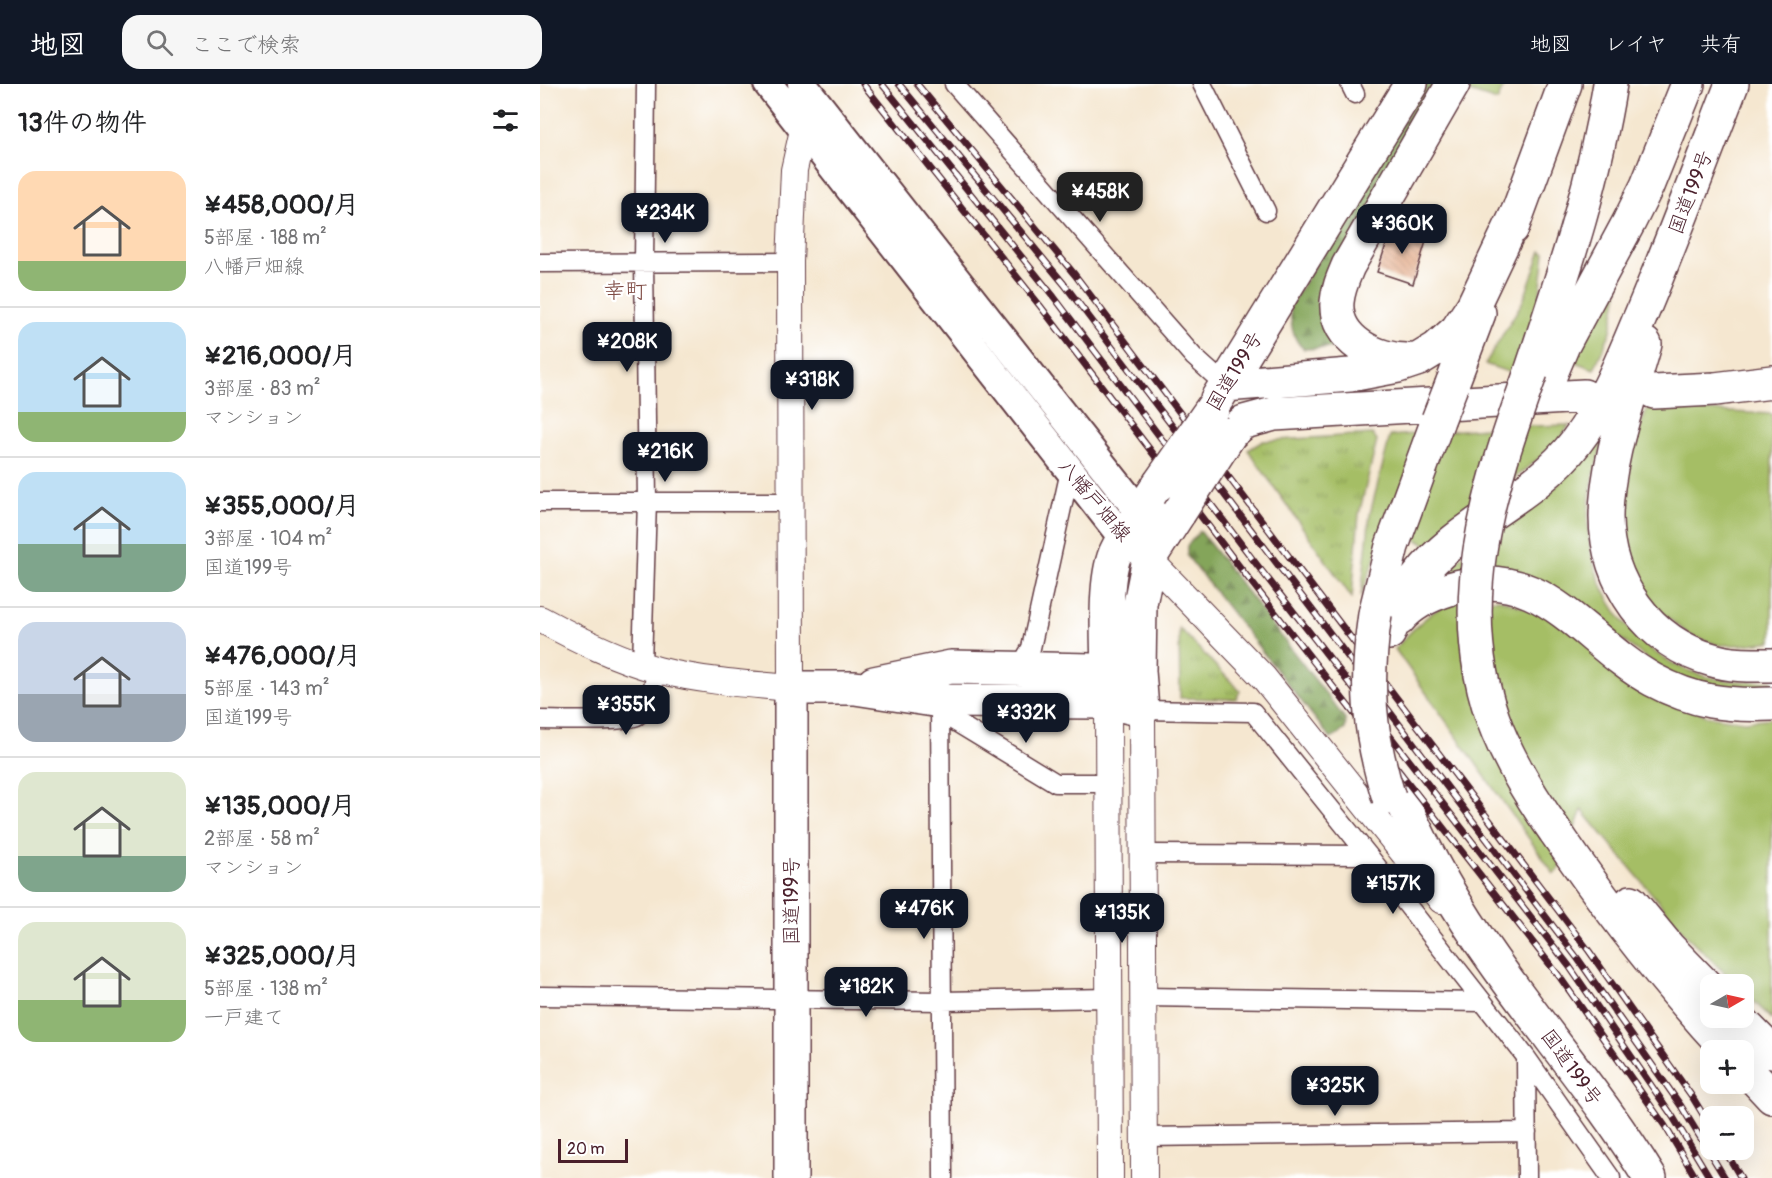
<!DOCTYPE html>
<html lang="ja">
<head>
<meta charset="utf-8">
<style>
	:root { --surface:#fff; --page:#f6f6f6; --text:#202124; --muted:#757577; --line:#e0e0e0; --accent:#111827 }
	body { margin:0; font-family:Pangolin,"Klee One",sans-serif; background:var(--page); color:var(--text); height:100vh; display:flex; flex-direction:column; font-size:22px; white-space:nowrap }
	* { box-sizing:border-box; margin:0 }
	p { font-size:20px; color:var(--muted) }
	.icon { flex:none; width:33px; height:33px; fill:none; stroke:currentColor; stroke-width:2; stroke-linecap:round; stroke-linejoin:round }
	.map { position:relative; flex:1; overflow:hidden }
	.drawer { display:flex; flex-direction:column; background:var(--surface); width:540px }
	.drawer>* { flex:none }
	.needle { width:39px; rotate:81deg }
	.controls { position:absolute; left:1160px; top:890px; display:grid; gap:12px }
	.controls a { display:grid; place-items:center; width:54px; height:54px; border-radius:12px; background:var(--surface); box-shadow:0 6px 24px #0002; font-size:30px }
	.scale { position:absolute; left:18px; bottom:15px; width:70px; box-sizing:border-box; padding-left:6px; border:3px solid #4a1f2b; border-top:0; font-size:16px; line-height:21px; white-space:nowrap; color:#4a1f2b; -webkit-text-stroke:4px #fff; paint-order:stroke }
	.price { position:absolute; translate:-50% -51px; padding:0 14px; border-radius:12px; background:var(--accent); color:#fff; font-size:20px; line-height:39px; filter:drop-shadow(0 2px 3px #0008) }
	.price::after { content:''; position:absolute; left:50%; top:36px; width:18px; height:14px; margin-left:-9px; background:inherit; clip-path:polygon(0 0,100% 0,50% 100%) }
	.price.current { background:#222; color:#fff }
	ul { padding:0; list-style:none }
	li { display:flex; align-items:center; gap:18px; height:150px; padding:0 18px }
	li+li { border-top:2px solid var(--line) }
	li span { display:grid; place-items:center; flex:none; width:168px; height:120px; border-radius:18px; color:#555 }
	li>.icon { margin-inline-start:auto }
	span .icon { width:72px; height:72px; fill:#fffc; stroke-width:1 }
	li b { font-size:26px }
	h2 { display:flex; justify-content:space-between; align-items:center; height:72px; padding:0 18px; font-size:26px }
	header { display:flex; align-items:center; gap:36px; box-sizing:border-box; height:84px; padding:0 30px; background:var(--accent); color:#fff }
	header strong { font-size:28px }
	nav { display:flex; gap:33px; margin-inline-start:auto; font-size:21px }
	.search { width:420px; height:54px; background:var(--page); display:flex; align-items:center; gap:15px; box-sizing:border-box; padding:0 21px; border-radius:18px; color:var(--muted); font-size:22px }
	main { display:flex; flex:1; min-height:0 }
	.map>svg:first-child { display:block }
</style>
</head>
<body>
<header>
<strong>地図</strong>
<div class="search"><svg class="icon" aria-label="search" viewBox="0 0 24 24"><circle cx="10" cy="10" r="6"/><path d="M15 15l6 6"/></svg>ここで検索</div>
<nav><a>地図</a><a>レイヤ</a><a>共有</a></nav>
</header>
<main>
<section class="drawer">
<h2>13件の物件<svg class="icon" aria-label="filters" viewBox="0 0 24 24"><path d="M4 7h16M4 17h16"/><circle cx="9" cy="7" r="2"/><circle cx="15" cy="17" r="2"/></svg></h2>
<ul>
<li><span style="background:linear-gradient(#ffd9b3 75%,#8fb573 0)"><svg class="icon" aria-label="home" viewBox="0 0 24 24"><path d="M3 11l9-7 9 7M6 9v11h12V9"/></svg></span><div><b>¥458,000/月</b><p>5部屋 · 188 m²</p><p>八幡戸畑線</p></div></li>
<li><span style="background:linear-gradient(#bfe0f5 75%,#8fb573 0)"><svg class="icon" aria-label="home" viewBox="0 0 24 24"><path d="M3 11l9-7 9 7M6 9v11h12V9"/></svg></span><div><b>¥216,000/月</b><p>3部屋 · 83 m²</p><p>マンション</p></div></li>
<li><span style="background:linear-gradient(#bfe0f5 60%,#7fa58c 0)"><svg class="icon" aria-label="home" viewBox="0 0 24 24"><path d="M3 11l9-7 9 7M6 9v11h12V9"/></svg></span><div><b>¥355,000/月</b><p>3部屋 · 104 m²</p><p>国道199号</p></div></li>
<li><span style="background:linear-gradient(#c9d6e8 60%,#9aa5b1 0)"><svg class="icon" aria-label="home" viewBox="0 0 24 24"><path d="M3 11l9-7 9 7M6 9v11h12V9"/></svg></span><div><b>¥476,000/月</b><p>5部屋 · 143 m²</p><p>国道199号</p></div></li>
<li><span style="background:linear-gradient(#dfe7d0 70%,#7fa58c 0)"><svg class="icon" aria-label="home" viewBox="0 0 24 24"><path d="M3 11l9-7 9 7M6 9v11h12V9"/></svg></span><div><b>¥135,000/月</b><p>2部屋 · 58 m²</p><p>マンション</p></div></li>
<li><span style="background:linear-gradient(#dfe7d0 65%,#8fb573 0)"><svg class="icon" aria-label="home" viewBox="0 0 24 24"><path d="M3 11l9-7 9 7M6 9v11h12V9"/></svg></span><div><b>¥325,000/月</b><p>5部屋 · 138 m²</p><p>一戸建て</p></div></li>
</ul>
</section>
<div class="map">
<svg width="1232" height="1094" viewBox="0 0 1232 1094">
	<defs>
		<pattern id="forest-firs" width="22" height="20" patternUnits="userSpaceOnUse" patternTransform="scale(1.5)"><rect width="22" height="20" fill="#84a55a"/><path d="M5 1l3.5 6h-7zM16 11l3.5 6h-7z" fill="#6e864b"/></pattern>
		<pattern id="park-tufts" width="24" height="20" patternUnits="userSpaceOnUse" patternTransform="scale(1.5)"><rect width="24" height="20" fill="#a5be65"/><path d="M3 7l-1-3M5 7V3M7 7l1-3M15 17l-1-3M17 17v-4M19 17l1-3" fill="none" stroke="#889a53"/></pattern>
		<pattern id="building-back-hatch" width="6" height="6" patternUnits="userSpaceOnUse" patternTransform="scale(1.5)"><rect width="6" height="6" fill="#de9a6f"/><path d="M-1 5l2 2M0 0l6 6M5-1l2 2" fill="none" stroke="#b67d5b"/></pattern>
	</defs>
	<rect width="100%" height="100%" fill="#fff"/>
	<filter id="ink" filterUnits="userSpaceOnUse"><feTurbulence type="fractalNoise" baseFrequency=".0167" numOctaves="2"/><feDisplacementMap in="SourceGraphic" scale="12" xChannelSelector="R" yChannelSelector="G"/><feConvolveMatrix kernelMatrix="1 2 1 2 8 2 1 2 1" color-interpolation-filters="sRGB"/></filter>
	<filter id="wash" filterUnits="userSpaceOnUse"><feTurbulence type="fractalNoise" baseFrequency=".008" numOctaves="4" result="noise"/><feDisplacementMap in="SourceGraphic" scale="24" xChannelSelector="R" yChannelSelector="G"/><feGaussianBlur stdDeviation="1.35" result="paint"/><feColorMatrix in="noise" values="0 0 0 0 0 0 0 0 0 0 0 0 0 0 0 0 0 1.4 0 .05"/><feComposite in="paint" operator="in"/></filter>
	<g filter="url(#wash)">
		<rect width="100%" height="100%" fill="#f5e7d0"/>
		<path fill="#a5be65" stroke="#786e48" stroke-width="1.5" d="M928 0H965L957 17 923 6Z
			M1001 167 1005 169 998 226 977 291 945 280 983 217Z
			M1072 195 1080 197 1071 247 1054 285 1027 275Z
			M1108 324 1232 330V557L1203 561H1178L1150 551 1109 519 1087 479 1081 426 1085 395 1098 348Z
			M1069 340C1058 373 1047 408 1048 443 1051 503 1087 559 1142 584 1170 597 1202 599 1232 597V609L1137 596 1042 527 901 493C935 456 981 434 1018 400 1037 383 1052 360 1069 340Z
			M1029 341 1019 358 889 463 873 453 845 447 821 512 830 430 850 352 957 343Z
			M961 515 1016 536 1166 632 1205 637 1232 634V935L1203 907V900H1196L1148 853 1042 726 1018 787 1014 790 855 565C870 548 894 521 918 517 932 515 947 516 961 515Z"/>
		<path fill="url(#forest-firs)" stroke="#676242" stroke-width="1.5" d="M886 0H902L784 204 802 263 764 265C751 255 751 237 750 222Z
			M660 447 806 636 805 645 791 655 647 472V462Z"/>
		<path fill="url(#park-tufts)" stroke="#786e48" stroke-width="1.5" d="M832 350 837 357 819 430 812 514 708 366 723 357Z
			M639 544 700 607 696 615 640 614Z"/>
		<g id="blocks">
			<path fill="url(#building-back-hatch)" d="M852 143 887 154 873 200 837 188Z"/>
		</g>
	</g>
	<g filter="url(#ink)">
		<use href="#blocks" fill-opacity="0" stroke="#643d44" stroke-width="1.5"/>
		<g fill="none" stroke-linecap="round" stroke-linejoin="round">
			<defs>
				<path id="street" d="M414 0 654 273 685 301
					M662 0 726 127
					M810 0 815 10
					M0 179 250 178
					M0 418H250
					M102 580 107 417 104 178 106 0
					M471 584 484 576 491 564 530 387
					M400 617 403 1094
					M602 626 713 628 828 771 986 973 1071 1094
					M401 629 516 699H569
					M0 636C17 636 86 639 97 632 111 623 113 600 117 586
					M603 770 828 771
					M0 912 402 917 570 914
					M604 913 942 918
					M986 973 987 1094
					M604 1053 987 1048"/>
				<path id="secondary" d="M609 475 724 594 901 816
					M0 535C37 555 77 575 118 586 161 597 206 600 251 604L250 178 254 86 263 46 270 29
					M568 618 570 1094
					M602 626 604 1094"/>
				<path id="primary" d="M228 0 583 454 600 468
					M262 0 601 430 604 449"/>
				<path id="highway" d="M972 144 1025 0
					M1105 260C1090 314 1066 377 1066 433 1066 498 1109 559 1173 576 1192 582 1213 581 1232 581
					M869 276C837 277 794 256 797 218 798 205 803 194 808 182L913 0
					M991 288C1023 191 1054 101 1070 0
					M1009 294 1023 261 1089 138 1107 102 1148 0
					M912 300 939 229
					M685 301 810 291 858 282 879 275 897 264 917 246 933 222 979 125
					M1114 308 1175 305 1232 298
					M677 315 871 0
					M690 350 704 338 734 330 1044 312
					M835 530 852 462 898 336
					M859 535C871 520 890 511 909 505 1003 476 1043 558 1113 596 1154 618 1186 622 1232 620
					M849 549C856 529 864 510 878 493 920 438 993 415 1036 358 1066 319 1085 269 1104 224 1135 150 1163 75 1192 0
					M334 599 411 583 599 587
					M568 608C569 570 562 503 575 470 586 445 605 423 619 400
					M863 718C887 773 918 827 953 876 1004 949 1063 1017 1110 1094
					M1015 747C1068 825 1124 897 1188 966
					M1091 818 1128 863 1170 906
					M1197 933 1232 968
					M1203 982 1232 1013
					M251 1094V604H315L400 617 568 618 602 626 599 587 600 520 609 475 639 429"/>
			</defs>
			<use href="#street" stroke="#643d44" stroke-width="21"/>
			<use href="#secondary" stroke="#643d44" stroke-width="28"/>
			<use href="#primary" stroke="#643d44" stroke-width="32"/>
			<use href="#highway" stroke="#643d44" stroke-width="36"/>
			<use href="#street" stroke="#fff" stroke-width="18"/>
			<use href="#secondary" stroke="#fff" stroke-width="26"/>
			<use href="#primary" stroke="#fff" stroke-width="28"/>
			<use href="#highway" stroke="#fff" stroke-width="33"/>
			<defs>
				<path id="rail" d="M323 0 501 223 702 486 1019 892 1125 1042 1156 1094
					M342 0 514 213 714 477 1029 882 1133 1033 1170 1094
					M359 0 524 200 1038 875 1141 1022 1185 1094
					M377 0 535 191 1049 867 1153 1014 1170 1042
					M1184 1065 1201 1094"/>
			</defs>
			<use href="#rail" stroke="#4a1f2b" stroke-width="7"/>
			<use href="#rail" stroke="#fff" stroke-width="4.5" stroke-dasharray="14" stroke-linecap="butt"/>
			<defs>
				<path id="highway-bridge" d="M991 288C949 405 908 526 958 648 973 684 993 716 1015 747
					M898 336 912 300
					M619 400 673 323
					M639 429 690 350
					M835 530C825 600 828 647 849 714"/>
			</defs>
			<use href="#highway-bridge" stroke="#643d44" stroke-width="36" stroke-linecap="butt"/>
			<use href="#highway-bridge" stroke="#fff" stroke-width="33"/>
		</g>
	</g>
	<g text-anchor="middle" stroke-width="4.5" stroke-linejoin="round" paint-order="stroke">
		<g font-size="20" fill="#4a1f2b" stroke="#fff">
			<text transform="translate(1150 108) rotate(-69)" y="7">国道199号</text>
			<text transform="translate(694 287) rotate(-59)" y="7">国道199号</text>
			<text transform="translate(555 416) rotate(50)" y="7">八幡戸畑線</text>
			<text transform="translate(251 817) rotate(-90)" y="7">国道199号</text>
			<text transform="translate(1032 983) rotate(54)" y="7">国道199号</text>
		</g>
		<g font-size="22" fill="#7e4a43" stroke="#fff">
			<text x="85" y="214">幸町</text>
		</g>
	</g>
</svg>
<div class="controls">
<a><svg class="needle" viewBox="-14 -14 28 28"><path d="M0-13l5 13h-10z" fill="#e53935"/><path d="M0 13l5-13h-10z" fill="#757577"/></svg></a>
<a>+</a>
<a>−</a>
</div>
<div class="scale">20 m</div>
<b class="price current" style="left:560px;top:139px">¥458K</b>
<b class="price" style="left:125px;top:160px">¥234K</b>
<b class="price" style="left:862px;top:171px">¥360K</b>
<b class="price" style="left:87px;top:289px">¥208K</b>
<b class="price" style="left:272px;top:327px">¥318K</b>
<b class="price" style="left:125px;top:399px">¥216K</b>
<b class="price" style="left:86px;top:652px">¥355K</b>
<b class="price" style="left:486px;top:660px">¥332K</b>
<b class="price" style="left:853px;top:831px">¥157K</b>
<b class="price" style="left:384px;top:856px">¥476K</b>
<b class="price" style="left:582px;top:860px">¥135K</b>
<b class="price" style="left:326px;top:934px">¥182K</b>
<b class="price" style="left:795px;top:1033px">¥325K</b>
</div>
</main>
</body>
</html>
